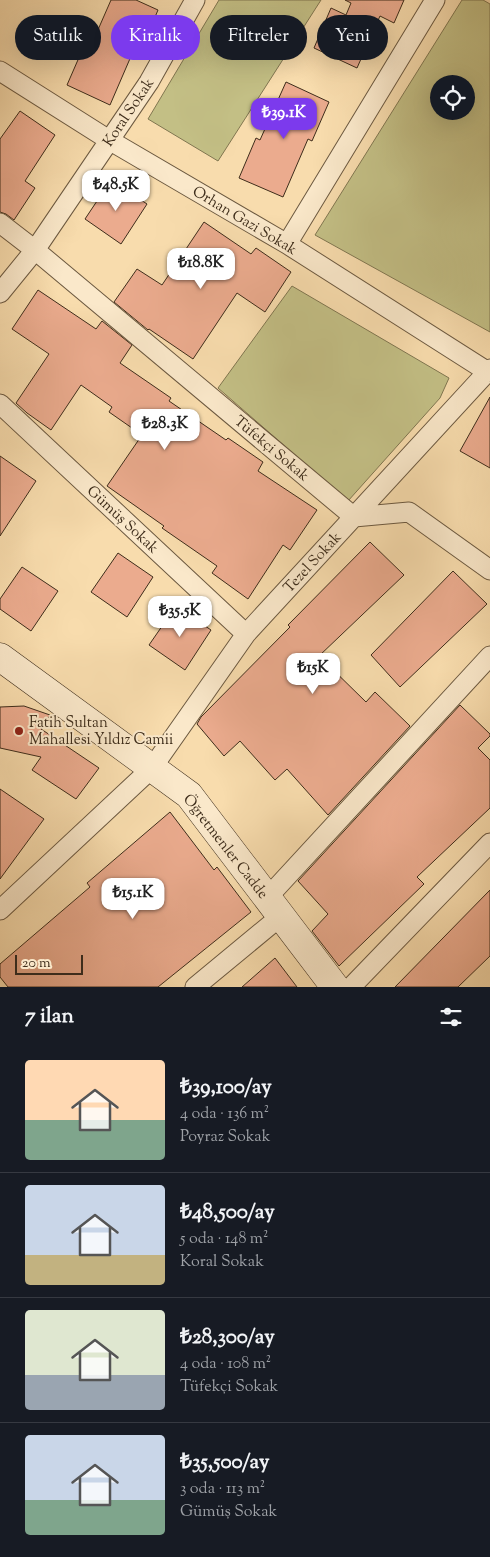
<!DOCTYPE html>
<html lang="tr">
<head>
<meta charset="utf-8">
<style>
	:root { --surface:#171b24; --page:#242831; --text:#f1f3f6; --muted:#9ea1a6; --line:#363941; --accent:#7c3aed }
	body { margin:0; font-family:"Sorts Mill Goudy",serif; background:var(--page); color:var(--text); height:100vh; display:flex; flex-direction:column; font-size:19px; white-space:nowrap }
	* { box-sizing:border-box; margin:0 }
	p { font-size:16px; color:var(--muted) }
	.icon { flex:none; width:28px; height:28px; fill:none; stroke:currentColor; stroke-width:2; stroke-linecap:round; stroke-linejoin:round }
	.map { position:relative; height:987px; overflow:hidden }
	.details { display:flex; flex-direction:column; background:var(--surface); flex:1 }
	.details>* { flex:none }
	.guide { position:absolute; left:15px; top:15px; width:460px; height:45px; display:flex; gap:10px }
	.tools { position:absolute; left:430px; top:75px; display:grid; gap:10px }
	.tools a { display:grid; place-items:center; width:45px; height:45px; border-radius:50%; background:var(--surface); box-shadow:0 5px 20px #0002; font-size:25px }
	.scale { position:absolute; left:15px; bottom:12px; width:68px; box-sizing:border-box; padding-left:5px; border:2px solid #3e2d1b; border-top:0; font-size:14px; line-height:18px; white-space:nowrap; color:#3e2d1b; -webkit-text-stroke:4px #fae8ca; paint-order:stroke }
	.price { position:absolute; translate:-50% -42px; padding:0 11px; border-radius:10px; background:#fff; color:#222; font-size:16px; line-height:32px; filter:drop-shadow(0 1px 2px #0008) }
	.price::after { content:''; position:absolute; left:50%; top:30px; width:15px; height:11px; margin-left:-8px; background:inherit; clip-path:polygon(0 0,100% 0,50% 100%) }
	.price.active { background:var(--accent); color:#fff }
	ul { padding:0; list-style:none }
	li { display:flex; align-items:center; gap:15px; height:125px; padding:0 25px }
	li+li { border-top:1px solid var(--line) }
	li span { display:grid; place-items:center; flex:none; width:140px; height:100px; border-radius:5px; color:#555 }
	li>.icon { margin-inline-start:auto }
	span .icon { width:60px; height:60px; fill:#fffc; stroke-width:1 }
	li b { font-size:21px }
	h2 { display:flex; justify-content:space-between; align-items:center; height:60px; padding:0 25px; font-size:21px }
	.pill { padding:0 18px; border-radius:22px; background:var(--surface); box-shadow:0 5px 20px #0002; font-size:18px; line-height:45px }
	.pill.active { background:var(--accent); color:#fff }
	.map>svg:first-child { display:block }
</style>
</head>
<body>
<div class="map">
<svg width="490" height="987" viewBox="0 0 490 987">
	<rect width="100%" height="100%" fill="#f8dcad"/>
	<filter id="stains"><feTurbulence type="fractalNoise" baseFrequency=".004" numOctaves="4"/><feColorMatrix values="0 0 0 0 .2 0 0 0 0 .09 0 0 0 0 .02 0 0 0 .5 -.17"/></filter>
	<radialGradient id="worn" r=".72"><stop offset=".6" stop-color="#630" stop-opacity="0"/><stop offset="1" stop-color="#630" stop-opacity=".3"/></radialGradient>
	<path fill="#c3bf85" stroke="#807650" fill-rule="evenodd" d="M219 0H321L218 161 148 119Z
		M462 0H483L490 4V332L315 235ZM439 84H466V111H439Z
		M292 286 449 378 440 398 348 501 218 388Z"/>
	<path fill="#ebab8e" stroke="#3e2d1b" d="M111 0H136L158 10 141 50 135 47 110 105 67 85 84 46 90 48Z
		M345 0H404L394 23 380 16 357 68 314 48 331 8 346 15 351 3Z
		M286 82 329 102 312 141 308 139 283 197 239 178 256 138 260 140Z
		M20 111 55 135 25 181 35 188 14 220 6 214 0 212V139Z
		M111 180 147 204 121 244 85 219Z
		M204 222 251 254 256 248 291 272 265 312 237 293 193 359 149 329 148 330 114 302 137 269 162 285Z
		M38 290 96 329 102 321 132 345 120 363 171 398 169 401 226 440 228 438 263 462 258 471 317 510 290 550 283 545 248 599 212 573 217 566 162 528 164 526 107 486 142 435 109 412 112 407 81 385 51 430 27 413 16 403 49 354 12 329Z
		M490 397V468L460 451Z
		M0 456 36 481 0 536Z
		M370 542 404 575 319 656 366 702 375 692 410 726 328 815 287 769 275 780 240 741 224 756 197 724 201 717 290 627 288 625Z
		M118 553 153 577 127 617 91 592Z
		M22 567 58 591 31 631 0 609V599Z
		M453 571 487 604 400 687 371 655Z
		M176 606 211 630 185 670 149 645Z
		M460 705 490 734V736L478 748 490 760V808L417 877 424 884 339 966 312 931 328 914 298 881Z
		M24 706 50 715 41 729 99 768 76 799 32 770 41 757 0 748V707Z
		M0 789 44 819 0 879Z
		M170 812 214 870 217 867 251 912 158 987H8L0 977V964L90 887 87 883Z
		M490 890V956L458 987H395Z
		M275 958 297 987H242Z"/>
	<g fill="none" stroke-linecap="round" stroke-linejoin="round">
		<defs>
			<path id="street" d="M0 71 109 140 287 244 488 372
				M0 223 35 250 354 517 409 512 490 570
				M287 244 435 0
				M0 293 35 250 149 82 195 0
				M0 404 246 634
				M267 898 490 656
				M0 910 152 768 246 634 490 369
				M195 987 281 916
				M351 987 490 843"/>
			<path id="secondary" d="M0 657 189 795 335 987"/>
		</defs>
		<use href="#street" stroke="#6c5940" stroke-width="21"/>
		<use href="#secondary" stroke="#3e2d1b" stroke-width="29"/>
		<use href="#street" stroke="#fae8ca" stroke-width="19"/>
		<use href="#secondary" stroke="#fae8ca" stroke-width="28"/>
	</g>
	<circle fill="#8f2418" stroke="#fae8ca" stroke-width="2" cx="19" cy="731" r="5"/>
	<g text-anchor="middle" stroke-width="4" stroke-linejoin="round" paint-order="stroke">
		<g font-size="15" fill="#3e2d1b" stroke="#fae8ca">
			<text transform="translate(128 112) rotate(-56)" y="5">Koral Sokak</text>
			<text transform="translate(245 220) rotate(31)" y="5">Orhan Gazi Sokak</text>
			<text transform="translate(272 448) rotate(40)" y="5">Tüfekçi Sokak</text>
			<text transform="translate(123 519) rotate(43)" y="5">Gümüş Sokak</text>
			<text transform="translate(312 562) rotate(-47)" y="5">Tezel Sokak</text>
			<text transform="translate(226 846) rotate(52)" y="5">Öğretmenler Cadde</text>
		</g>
		<g font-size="15" fill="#3e2d1b" stroke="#fae8ca" text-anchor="start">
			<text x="29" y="727">Fatih Sultan<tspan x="29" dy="17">Mahallesi Yıldız Camii</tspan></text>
		</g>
	</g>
	<rect width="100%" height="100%" filter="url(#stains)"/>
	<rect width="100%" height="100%" fill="url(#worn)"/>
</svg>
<div class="tools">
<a><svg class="icon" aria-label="locate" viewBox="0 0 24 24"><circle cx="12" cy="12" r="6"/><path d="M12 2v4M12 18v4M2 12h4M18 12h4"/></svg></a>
</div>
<div class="scale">20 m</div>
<b class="price active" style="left:284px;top:140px">₺39.1K</b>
<b class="price" style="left:116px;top:212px">₺48.5K</b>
<b class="price" style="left:201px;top:290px">₺18.8K</b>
<b class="price" style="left:165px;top:451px">₺28.3K</b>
<b class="price" style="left:180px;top:638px">₺35.5K</b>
<b class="price" style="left:313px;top:695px">₺15K</b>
<b class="price" style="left:133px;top:920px">₺15.1K</b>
<div class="guide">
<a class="pill">Satılık</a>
<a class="pill active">Kiralık</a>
<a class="pill">Filtreler</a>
<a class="pill">Yeni</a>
</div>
</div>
<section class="details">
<h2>7 ilan<svg class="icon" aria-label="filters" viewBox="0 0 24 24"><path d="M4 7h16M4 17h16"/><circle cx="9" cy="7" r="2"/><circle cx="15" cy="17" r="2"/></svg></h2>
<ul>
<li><span style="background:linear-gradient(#ffd9b3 60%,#7fa58c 0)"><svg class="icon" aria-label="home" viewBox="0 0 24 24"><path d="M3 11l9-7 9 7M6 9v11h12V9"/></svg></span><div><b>₺39,100/ay</b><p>4 oda · 136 m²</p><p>Poyraz Sokak</p></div></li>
<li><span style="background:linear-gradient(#c9d6e8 70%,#c2b280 0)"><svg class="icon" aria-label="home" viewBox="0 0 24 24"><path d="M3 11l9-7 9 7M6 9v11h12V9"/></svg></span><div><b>₺48,500/ay</b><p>5 oda · 148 m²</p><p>Koral Sokak</p></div></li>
<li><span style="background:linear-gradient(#dfe7d0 65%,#9aa5b1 0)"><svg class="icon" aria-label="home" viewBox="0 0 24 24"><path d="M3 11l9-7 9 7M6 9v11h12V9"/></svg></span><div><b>₺28,300/ay</b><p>4 oda · 108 m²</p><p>Tüfekçi Sokak</p></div></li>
<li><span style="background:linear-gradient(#c9d6e8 65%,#7fa58c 0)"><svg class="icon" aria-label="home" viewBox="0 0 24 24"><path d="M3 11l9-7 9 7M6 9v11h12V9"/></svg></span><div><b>₺35,500/ay</b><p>3 oda · 113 m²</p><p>Gümüş Sokak</p></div></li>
</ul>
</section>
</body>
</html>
